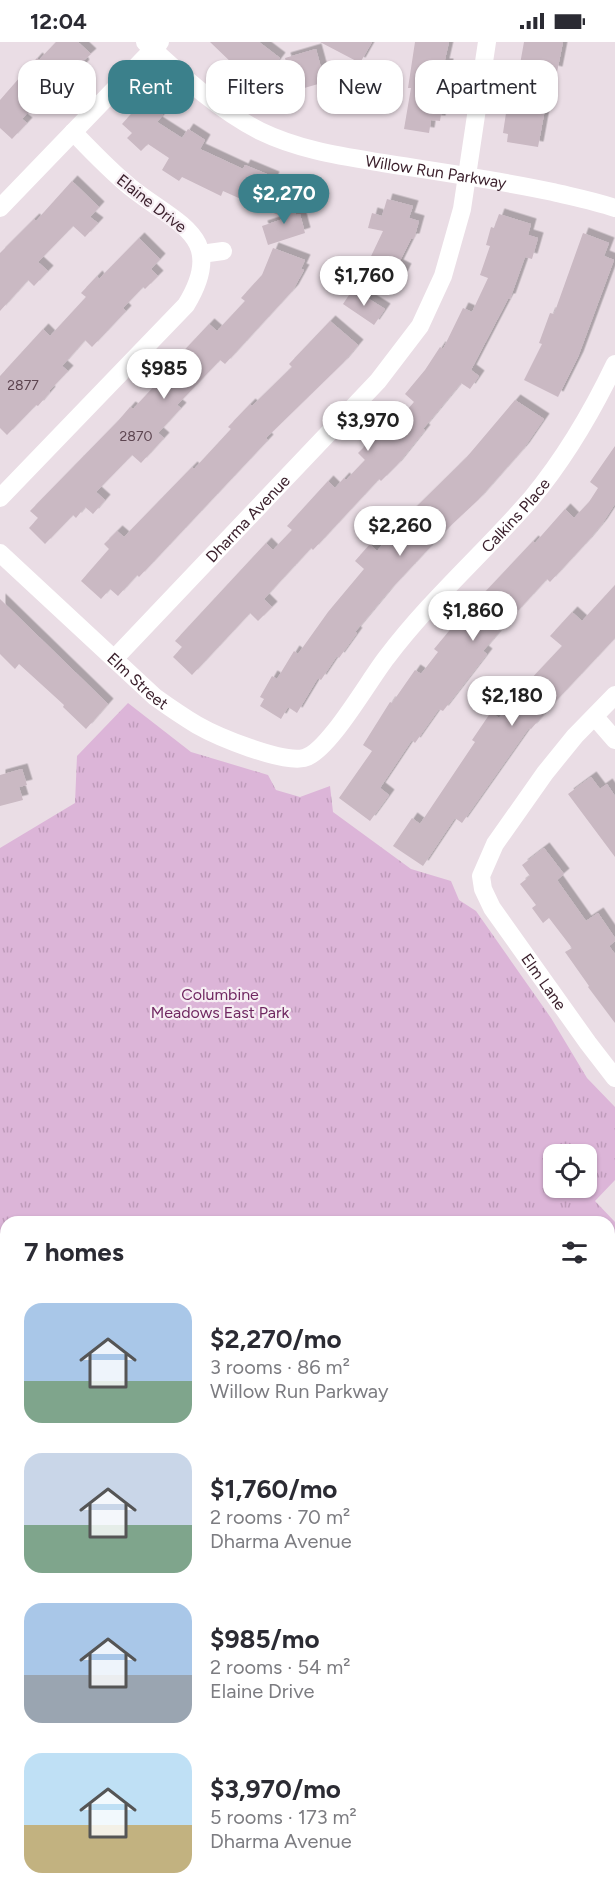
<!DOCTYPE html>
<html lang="en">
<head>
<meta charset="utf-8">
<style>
	:root { --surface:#fff; --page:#f2f2f3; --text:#2b2b33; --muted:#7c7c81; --accent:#3b808b }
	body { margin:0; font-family:Figtree,sans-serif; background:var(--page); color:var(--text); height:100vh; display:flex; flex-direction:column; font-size:22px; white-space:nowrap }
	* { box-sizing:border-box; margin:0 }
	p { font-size:20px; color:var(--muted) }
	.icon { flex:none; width:33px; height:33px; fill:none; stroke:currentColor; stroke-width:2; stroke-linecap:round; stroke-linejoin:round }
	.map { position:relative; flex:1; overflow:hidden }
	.details { position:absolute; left:0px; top:1174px; width:615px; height:686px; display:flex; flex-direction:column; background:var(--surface); border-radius:18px 18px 0 0; box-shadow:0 2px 4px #0004 }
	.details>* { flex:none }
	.top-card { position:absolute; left:18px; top:18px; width:579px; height:54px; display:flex; gap:12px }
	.fabs { position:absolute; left:543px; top:1102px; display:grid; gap:12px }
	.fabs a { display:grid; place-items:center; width:54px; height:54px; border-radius:12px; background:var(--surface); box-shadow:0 2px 4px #0004; font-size:30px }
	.price { position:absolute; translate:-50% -51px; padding:0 14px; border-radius:21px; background:#fff; color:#222; font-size:20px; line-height:39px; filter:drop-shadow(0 2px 3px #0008) }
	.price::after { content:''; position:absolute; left:50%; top:36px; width:18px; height:14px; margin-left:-9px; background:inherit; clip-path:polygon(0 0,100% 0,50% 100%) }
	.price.active { background:var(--accent); color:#fff }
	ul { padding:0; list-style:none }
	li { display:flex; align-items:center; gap:18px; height:150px; padding:0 24px }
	li span { display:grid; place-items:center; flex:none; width:168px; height:120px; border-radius:18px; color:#555 }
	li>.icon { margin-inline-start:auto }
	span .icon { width:72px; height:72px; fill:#fffc; stroke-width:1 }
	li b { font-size:26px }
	h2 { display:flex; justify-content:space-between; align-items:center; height:72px; padding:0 24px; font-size:26px }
	.pill { padding:0 21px; border-radius:18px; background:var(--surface); box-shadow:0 2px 4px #0004; font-size:21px; line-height:54px }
	.pill.active { background:var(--accent); color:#fff }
	.status { display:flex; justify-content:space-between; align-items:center; height:42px; padding:0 30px; background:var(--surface); direction:ltr }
	.status svg { height:16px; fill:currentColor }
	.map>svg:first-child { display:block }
</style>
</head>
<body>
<div class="status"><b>12:04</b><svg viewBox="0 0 49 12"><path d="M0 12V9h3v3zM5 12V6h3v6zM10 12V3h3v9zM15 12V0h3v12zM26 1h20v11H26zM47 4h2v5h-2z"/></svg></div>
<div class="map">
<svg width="615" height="1859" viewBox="0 0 615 1859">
	<defs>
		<pattern id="park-tufts" width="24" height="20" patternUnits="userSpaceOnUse" patternTransform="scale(1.5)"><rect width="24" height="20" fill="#dcb5d8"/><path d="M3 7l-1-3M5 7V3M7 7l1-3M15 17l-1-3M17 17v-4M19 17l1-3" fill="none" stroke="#be9bba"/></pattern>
		<filter id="shadow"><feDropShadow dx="5.5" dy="-5.5" stdDeviation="0" flood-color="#0004"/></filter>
	</defs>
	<rect width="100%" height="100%" fill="#eadde5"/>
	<path fill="url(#park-tufts)" fill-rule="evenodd" d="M128 661 191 710 268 733 276 748 300 755 330 744 333 770 411 827 451 839 459 858 476 869 551 976 587 1036 615 1065V1138L595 1159 615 1180V1448L609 1442V1180H6V1330L0 1324V806L75 761 77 714ZM554 1113H586V1146H554Z"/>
	<path fill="#cab9c3" filter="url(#shadow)" d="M56 0H78L91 12 82 20 84 23 52 57 45 51 22 77 27 81 12 97 0 86V58L37 16 39 18Z
		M210 0H259L280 16 259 44 234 26 235 24Z
		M320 0H372L360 21Z
		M415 0H449L444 22H448L441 60H443L440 79 431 78 429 91 404 87 411 46H408Z
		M524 0H563L557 30 552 29 538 105 507 100 508 92 503 91 506 71 511 72Z
		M316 7 325 40 294 49 285 16Z
		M139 63 146 70 152 64 163 73 157 80 182 96 188 87 205 98 200 107 243 127 245 123 274 135 261 166 223 149 221 154 182 135 179 139 162 128 169 116 148 102 141 109 127 96 132 91 122 82Z
		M72 139 99 165 90 175 98 181 85 195 73 184 38 220 48 229 34 244 28 238 0 269V211L34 177 36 179Z
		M387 157 413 164 409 176 419 179 414 197H411L398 223 406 227 397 245 364 229 383 189 368 186 372 171 382 174Z
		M292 160 296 173 300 172 305 191 268 203 262 184 286 176 266 168Z
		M499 172 531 182 528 193 538 196 532 217 525 215 510 257H508L471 328 479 334 470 347 461 341 423 387 425 388 397 423 381 439 379 437 313 508 311 506 273 547 264 557 272 565 258 579 250 571 192 633 173 615 182 605 175 599 266 501 273 508 292 488 287 484 328 439 335 446 344 436 346 438 365 418 358 411 378 391 376 390 388 375 396 381 414 360 405 352 425 328 440 305 443 307 463 266 472 270 488 236 480 233 490 204 486 203 491 185 494 186Z
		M583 191 609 201 604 214 614 218 578 315 558 355 524 338 542 302 539 301 550 271 554 272Z
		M139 196 160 217 151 227 158 234 145 247 143 245 123 266 126 269 92 305 85 298 62 324 68 329 49 349 50 350 38 364 36 363 7 393 0 386V334L43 287 50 294 86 255 81 251 97 234 99 237Z
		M273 206 305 218 301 227 304 228 293 248 225 322 220 318 177 363 181 366 158 391 164 396 141 421 132 413 96 450 105 458 93 472 85 465 76 476 73 473 45 502 29 486 38 476 30 469 118 379 130 365 133 367 160 338 165 342 185 322 178 315 209 282 217 289 245 259 241 256 262 233Z
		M353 247 385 267 374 283 343 262Z
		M330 279 358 303 343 321 266 396 268 398 139 535 137 533 118 554 110 547 101 557 81 539 109 507 104 502 117 489 124 495 192 425 194 427 231 387 228 385 250 362 252 364 292 325 289 322Z
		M515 358 544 377 524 406 478 458 447 487 389 549 355 590 357 591 339 616 337 614 321 638 318 636 297 671 288 665 281 677 260 664 264 657 260 655 272 634 277 637 294 609 298 612 328 570 364 527 355 519 370 502 377 509 406 475 466 416Z
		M615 404V462L602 482 587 500 550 540 547 537 511 576 483 609 487 612 443 669 439 667 415 701 412 698 380 746 389 753 370 779 339 756 372 709 363 703 390 660 392 661 415 628 421 632 438 610 434 607 454 583 533 499 535 501 565 467 574 476 589 460 598 446 590 440Z
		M615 543V596L552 663 531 687 529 686 462 781 455 776 423 824 393 804 412 776 420 782 475 700 472 698 491 670 499 676 531 637 562 604 550 594 572 570 582 579Z
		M0 557 108 662 86 687 63 665 64 663 19 622 15 627 0 612Z
		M22 727 27 743 19 745 23 758 0 764V733Z
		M591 735 600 747 607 742 615 754V815L568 752Z
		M544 806 564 832 557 838 586 879 598 871 615 896V899L609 904 615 912V981L588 945 589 944 565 910 572 906 549 876 543 881 532 866 536 863 520 842 530 834 522 823Z"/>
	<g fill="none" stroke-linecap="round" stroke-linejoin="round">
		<g stroke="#fff" stroke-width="18">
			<path id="s1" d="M145 0C180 32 217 67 260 89 299 108 341 114 383 121 440 130 497 138 553 150 574 155 595 159 615 166"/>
			<path d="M0 166 160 0"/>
			<path d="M201 212 223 209"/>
			<path d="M0 456 186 263C227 196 179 183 134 148 112 131 93 110 73 90"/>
			<path id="s2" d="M0 511 155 655C169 665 182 674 197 683 218 695 281 721 304 716 328 711 370 636 387 615 430 558 484 511 531 457 565 416 592 370 615 322"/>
			<path id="s3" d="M114 617 378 339 420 284 443 234 462 167 487 0"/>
			<path id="s4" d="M615 653 575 694 545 731 495 802 481 834 483 847 492 866 588 1001 615 1036"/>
			<path d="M595 675 615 698"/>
			<path d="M0 1347 6 1352"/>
			<path d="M0 1798 6 1792"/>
			<path d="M313 1854 318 1859"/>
			<path d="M220 1859 225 1854"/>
			<path d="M391 1859 396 1854"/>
		</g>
	</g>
	<g text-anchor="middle" stroke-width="4.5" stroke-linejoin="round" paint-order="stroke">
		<g font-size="14" fill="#5d4550">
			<text x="23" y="348">2877</text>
			<text x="136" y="399">2870</text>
		</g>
		<g font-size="16" fill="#391e2a" stroke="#f6edf3">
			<text dy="6" stroke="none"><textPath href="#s1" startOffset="327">Willow Run Parkway</textPath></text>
			<text transform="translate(152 161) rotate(38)" y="6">Elaine Drive</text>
			<text dy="6" stroke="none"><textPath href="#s2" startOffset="699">Calkins Place</textPath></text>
			<text dy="6" stroke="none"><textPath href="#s3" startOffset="194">Dharma Avenue</textPath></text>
			<text dy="6" stroke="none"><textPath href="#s2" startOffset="188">Elm Street</textPath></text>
			<text dy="6" stroke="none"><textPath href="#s4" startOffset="351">Elm Lane</textPath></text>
		</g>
		<g font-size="16" fill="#702861" stroke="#f6edf3">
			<text x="220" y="958">Columbine<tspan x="220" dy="18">Meadows East Park</tspan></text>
		</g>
	</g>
</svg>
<div class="fabs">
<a><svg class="icon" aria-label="locate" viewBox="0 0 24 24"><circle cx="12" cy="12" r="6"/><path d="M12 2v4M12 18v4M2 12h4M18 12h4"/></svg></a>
</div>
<b class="price active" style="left:284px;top:183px">$2,270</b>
<b class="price" style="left:364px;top:265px">$1,760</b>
<b class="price" style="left:164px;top:358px">$985</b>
<b class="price" style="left:368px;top:410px">$3,970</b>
<b class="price" style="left:400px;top:515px">$2,260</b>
<b class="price" style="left:473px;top:600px">$1,860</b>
<b class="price" style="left:512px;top:685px">$2,180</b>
<div class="top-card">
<a class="pill">Buy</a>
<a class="pill active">Rent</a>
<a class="pill">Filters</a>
<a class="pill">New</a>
<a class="pill">Apartment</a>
</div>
<section class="details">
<h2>7 homes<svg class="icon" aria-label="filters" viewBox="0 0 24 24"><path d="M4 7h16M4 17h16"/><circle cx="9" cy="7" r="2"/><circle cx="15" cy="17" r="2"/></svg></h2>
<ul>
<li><span style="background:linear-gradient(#a9c7e8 65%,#7fa58c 0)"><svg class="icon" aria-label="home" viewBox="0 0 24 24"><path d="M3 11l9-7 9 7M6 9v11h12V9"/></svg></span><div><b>$2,270/mo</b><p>3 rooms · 86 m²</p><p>Willow Run Parkway</p></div></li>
<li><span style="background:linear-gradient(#c9d6e8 60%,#7fa58c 0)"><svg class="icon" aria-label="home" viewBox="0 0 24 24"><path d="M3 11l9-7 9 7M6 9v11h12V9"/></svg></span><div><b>$1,760/mo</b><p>2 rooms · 70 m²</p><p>Dharma Avenue</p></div></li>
<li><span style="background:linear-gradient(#a9c7e8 60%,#9aa5b1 0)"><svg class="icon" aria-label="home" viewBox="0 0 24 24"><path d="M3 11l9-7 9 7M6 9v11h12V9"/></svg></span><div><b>$985/mo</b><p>2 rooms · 54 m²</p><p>Elaine Drive</p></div></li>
<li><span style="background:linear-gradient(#bfe0f5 60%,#c2b280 0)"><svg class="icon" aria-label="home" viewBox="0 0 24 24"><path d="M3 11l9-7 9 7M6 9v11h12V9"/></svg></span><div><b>$3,970/mo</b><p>5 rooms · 173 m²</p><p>Dharma Avenue</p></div></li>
</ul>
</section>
</div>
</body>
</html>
